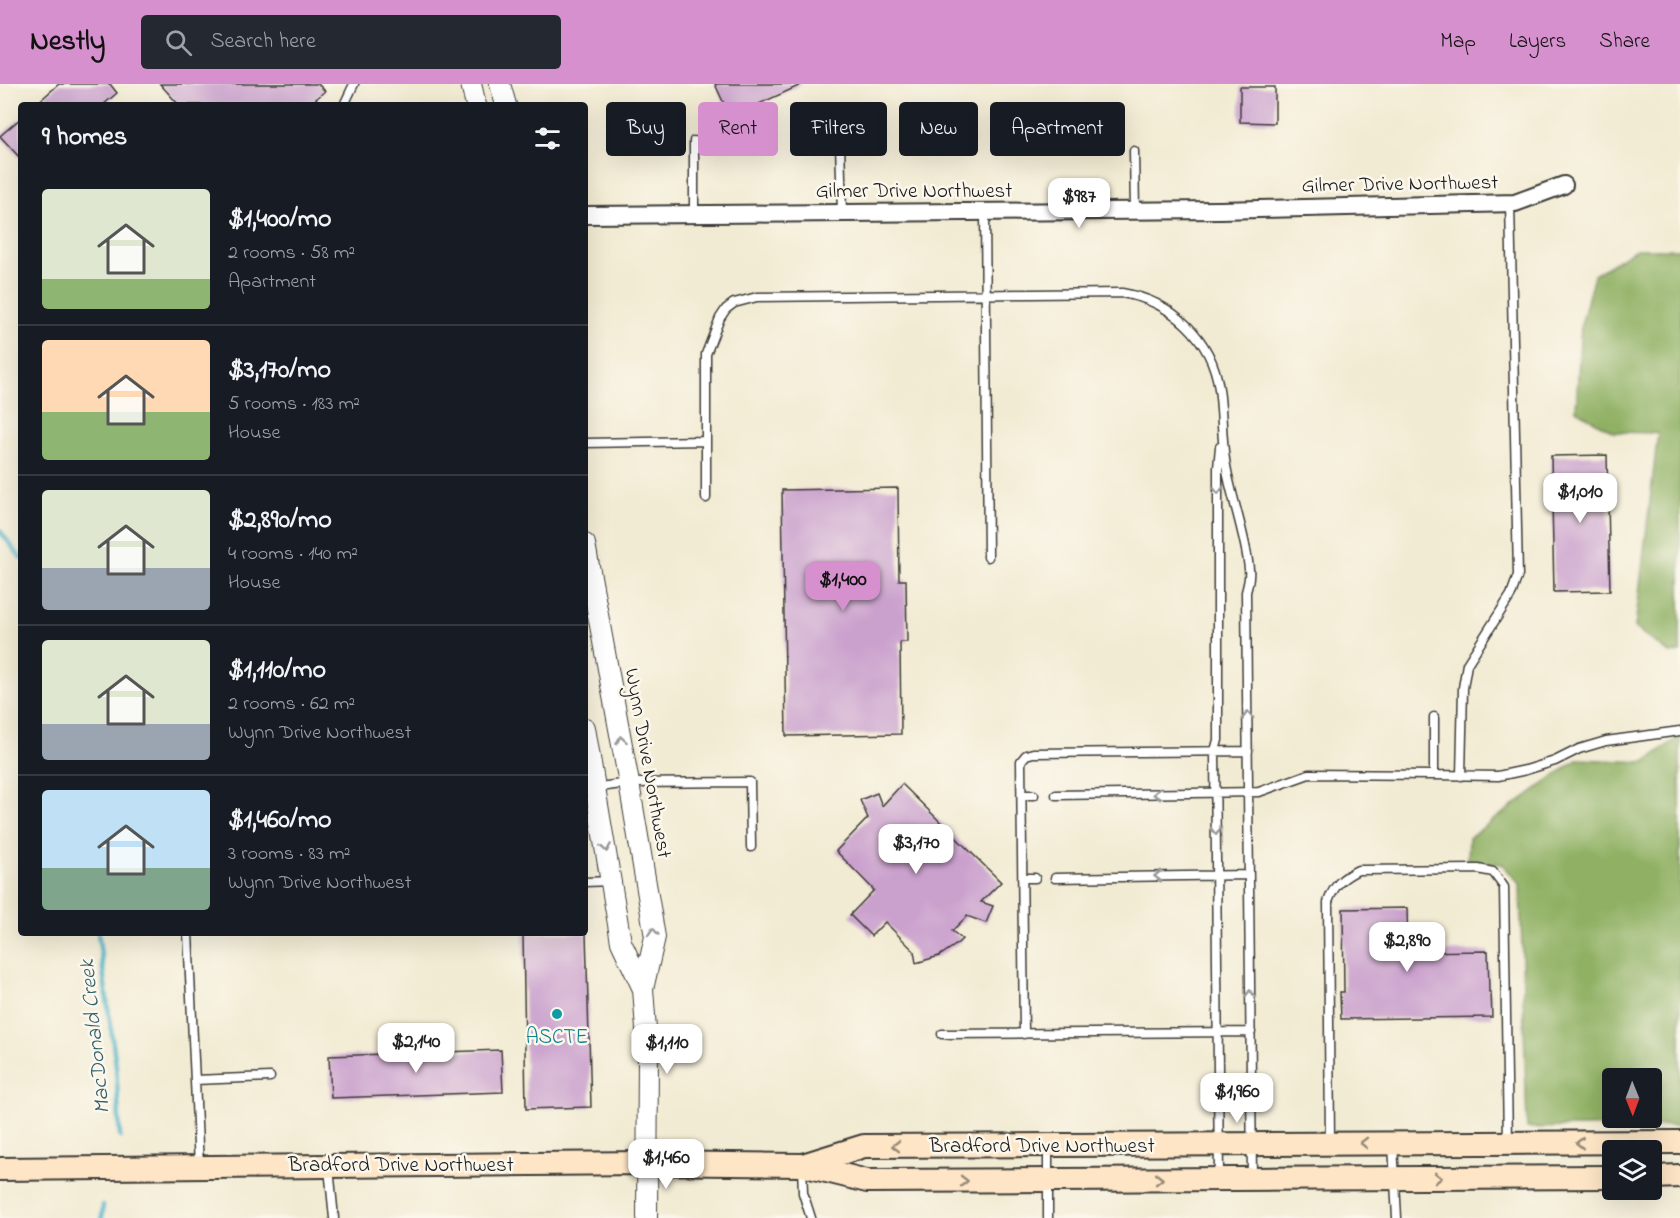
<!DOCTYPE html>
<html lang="en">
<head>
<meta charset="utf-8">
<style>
	:root { --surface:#171b24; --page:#242831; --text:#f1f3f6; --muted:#9ea1a6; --line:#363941; --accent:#d690ce }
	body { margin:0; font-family:"Indie Flower",sans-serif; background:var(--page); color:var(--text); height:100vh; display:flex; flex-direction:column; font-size:22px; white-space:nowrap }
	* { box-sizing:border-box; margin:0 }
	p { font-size:20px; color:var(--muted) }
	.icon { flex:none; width:33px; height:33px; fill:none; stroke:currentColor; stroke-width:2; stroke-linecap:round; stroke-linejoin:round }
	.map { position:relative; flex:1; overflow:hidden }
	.side { position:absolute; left:18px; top:18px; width:570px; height:834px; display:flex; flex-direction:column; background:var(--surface); border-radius:6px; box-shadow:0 6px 24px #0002 }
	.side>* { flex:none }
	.banner { position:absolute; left:606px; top:18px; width:570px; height:54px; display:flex; gap:12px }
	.needle { width:39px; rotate:179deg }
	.controls { position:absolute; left:1602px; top:984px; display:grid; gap:12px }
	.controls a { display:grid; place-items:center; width:60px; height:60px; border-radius:6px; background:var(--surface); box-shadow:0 6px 24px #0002; font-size:30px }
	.price { position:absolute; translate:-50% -51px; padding:0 14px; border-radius:12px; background:#fff; color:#222; font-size:20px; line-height:39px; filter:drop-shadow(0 2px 3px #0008) }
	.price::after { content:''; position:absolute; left:50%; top:36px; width:18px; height:14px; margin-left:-9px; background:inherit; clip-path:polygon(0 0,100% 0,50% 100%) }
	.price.current { background:var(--accent); color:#111 }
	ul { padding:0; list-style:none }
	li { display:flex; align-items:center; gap:18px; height:150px; padding:0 24px }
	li+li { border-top:2px solid var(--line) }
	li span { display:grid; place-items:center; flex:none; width:168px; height:120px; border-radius:6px; color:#555 }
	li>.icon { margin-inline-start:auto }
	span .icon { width:72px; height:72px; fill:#fffc; stroke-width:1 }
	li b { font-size:26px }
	h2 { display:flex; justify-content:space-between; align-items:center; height:72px; padding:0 24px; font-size:26px }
	.pill { padding:0 21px; border-radius:6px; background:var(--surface); box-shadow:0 6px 24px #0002; font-size:21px; line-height:54px }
	.pill.current { background:var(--accent); color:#111 }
	header { display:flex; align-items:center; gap:36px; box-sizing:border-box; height:84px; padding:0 30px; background:var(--accent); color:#111 }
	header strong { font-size:28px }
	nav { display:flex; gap:33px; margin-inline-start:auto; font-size:21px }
	.search { width:420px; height:54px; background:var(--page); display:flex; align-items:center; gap:15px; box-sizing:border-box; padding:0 21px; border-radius:6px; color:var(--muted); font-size:22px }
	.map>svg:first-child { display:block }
</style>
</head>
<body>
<header>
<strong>Nestly</strong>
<div class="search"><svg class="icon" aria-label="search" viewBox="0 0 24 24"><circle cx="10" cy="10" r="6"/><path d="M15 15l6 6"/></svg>Search here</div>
<nav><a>Map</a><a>Layers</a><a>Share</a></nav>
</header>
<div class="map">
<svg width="1680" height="1134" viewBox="0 0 1680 1134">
	<rect width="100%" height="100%" fill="#fbf7ec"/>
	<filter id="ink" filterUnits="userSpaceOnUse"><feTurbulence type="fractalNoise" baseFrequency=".0167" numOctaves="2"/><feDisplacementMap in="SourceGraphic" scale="12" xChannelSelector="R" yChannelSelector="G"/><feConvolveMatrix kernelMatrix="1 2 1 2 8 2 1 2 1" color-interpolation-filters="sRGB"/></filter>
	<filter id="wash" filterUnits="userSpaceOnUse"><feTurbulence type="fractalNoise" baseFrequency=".008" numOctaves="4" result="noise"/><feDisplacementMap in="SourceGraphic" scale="24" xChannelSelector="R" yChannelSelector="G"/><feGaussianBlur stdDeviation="1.35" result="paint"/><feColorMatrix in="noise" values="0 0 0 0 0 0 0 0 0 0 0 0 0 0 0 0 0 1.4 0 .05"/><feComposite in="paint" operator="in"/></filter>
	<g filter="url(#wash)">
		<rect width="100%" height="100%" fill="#f2ebd3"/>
		<path fill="#90b164" stroke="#566640" stroke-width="1.5" fill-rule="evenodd" d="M1636 165H1680V568L1669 569 1635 544 1658 349 1613 348 1576 326 1581 241 1594 191Z
			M1680 652V1041L1527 1044 1520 800 1502 780 1468 777 1469 754 1578 675 1645 678ZM1612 994H1652V1034H1612Z"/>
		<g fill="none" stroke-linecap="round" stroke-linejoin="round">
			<path stroke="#49b2c7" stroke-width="4.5" d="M0 447 21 474
				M98 849 116 982 120 1053
				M102 1134 103 1121"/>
		</g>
		<g id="blocks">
			<path fill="#caa1cd" d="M59 0H110L117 9 103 21H35Z
				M160 0H318L325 7 309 21H179Z
				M715 0H803L730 33Z
				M1240 3H1275V39L1240 38Z
				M21 34V75L0 52Z
				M1607 371 1610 507 1554 508 1551 372Z
				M898 404 899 496H906L907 558H900L901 650 786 652 782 406Z
				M902 700 1001 798 981 818 993 822 986 839 967 832 952 847 962 855 957 860 939 872 916 879 914 867 885 838 871 852 850 831 874 806 836 767 868 734 860 716 877 709 882 722Z
				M1407 824 1408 868 1488 867 1489 908H1491L1492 933 1341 935 1340 908H1344L1343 825Z
				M523 849H586L591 1023 526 1025Z
				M501 966 503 1008 331 1014 329 972Z"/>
		</g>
	</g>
	<g filter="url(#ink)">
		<use href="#blocks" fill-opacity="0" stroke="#3c3b37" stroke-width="1.5"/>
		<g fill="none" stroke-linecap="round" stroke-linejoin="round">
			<defs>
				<path id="service" d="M344 21 354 0
					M694 57V131
					M840 59 842 129
					M1134 67 1135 127
					M985 128 988 473
					M585 359 705 357
					M706 414V270L720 234 726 225 734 219 757 213 1122 209C1171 217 1212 254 1219 305 1223 332 1221 360 1227 387 1233 418 1246 454 1249 485 1250 492 1248 501 1246 508L1252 1094
					M1434 691 1498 692 1526 686 1555 677 1579 665 1606 657 1680 647
					M1461 692 1463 604 1467 580 1511 511 1518 491 1510 119
					M585 705 629 699 750 698 751 763
					M1022 711H1034
					M1056 711 1259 708 1309 690 1434 691V633
					M1022 794H1035
					M1055 794 1249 791
					M585 798 611 797
					M188 849 199 1082
					M942 950 1251 948
					M1024 950 1021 677 1026 671 1033 669 1248 667
					M195 996 270 993
					M1330 1059 1328 818C1334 801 1342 794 1358 786L1478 785 1493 788 1504 803 1508 1059
					M1393 1060 1397 1134
					M802 1082 803 1109 811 1134
					M329 1084 334 1134
					M1219 1094 1215 667 1218 656V384L1220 363
					M1048 1134V1062"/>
				<path id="minor" d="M585 131 1220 126 1515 119 1564 101"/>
				<path id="tertiary" d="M471 0 476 21
					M500 0 506 21
					M585 460 629 699 655 853 643 905 648 972 647 1134
					M585 644 621 858 643 905"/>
				<path id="secondary" d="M803 1081 864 1062 1680 1058
					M0 1085 647 1079 802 1081 867 1097 1612 1093
					M1652 1093 1680 1092"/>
			</defs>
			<use href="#service" stroke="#3c3b37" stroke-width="11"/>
			<use href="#minor" stroke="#3c3b37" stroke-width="20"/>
			<use href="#tertiary" stroke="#3c3b37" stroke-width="22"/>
			<use href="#secondary" stroke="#3c3b37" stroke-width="26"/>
			<use href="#service" stroke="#fff" stroke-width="8"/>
			<use href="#minor" stroke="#fff" stroke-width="16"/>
			<use href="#tertiary" stroke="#fff" stroke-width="20"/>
			<use href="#secondary" stroke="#fde5c5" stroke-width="22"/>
		</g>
		<defs><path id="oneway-chevron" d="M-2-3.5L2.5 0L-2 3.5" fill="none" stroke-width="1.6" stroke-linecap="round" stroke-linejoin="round" transform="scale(1.5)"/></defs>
		<g stroke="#999">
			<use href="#oneway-chevron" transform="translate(1218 406) rotate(89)"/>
			<use href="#oneway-chevron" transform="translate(1248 631) rotate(-91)"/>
			<use href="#oneway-chevron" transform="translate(621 656) rotate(-100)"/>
			<use href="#oneway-chevron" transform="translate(1157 710) rotate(179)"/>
			<use href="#oneway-chevron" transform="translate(1216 747) rotate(89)"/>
			<use href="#oneway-chevron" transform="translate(606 764) rotate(81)"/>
			<use href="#oneway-chevron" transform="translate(1158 792) rotate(179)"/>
			<use href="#oneway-chevron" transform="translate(653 848) rotate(-94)"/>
			<use href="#oneway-chevron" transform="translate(1250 910) rotate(-91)"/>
		</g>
		<g stroke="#988b79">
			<use href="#oneway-chevron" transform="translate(1364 1059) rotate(-180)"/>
			<use href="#oneway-chevron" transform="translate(1580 1059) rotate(180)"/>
			<use href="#oneway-chevron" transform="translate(896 1062) rotate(180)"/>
			<use href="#oneway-chevron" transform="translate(1438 1094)"/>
			<use href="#oneway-chevron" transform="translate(1159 1095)"/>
			<use href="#oneway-chevron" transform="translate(964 1097)"/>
		</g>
	</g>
	<circle fill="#0f9aa8" stroke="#fbf7ec" stroke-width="2" cx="557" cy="930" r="6"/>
	<g text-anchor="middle" stroke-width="5" stroke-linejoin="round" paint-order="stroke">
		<g font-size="21" fill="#1c1c1c" stroke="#fbf7ec">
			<text transform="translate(1400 99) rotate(-1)" y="7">Gilmer Drive Northwest</text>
			<text x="914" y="113">Gilmer Drive Northwest</text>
			<text transform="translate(649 679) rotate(80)" y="7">Wynn Drive Northwest</text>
			<text x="1042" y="1068">Bradford Drive Northwest</text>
			<text x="401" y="1087">Bradford Drive Northwest</text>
		</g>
		<g font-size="21" fill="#0d838f" stroke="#fbf7ec">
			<text x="557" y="959">ASCTE</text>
		</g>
		<g font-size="22" font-style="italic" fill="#306069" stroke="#fbf7ec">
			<text transform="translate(93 953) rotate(-96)" y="8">MacDonald Creek</text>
		</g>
	</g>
</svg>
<div class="controls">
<a><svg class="needle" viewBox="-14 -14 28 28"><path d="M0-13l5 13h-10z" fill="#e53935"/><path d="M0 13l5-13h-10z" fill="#9ea1a6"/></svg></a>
<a><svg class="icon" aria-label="layers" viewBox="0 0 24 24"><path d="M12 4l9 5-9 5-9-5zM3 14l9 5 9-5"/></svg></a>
</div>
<b class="price" style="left:1079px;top:145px">$987</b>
<b class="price" style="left:1580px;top:440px">$1,010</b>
<b class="price current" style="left:843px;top:528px">$1,400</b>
<b class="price" style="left:916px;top:791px">$3,170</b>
<b class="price" style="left:1407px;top:889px">$2,890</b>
<b class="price" style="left:416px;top:990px">$2,140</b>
<b class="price" style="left:667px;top:991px">$1,110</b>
<b class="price" style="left:1237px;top:1040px">$1,960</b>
<b class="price" style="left:666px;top:1106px">$1,460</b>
<div class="banner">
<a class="pill">Buy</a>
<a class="pill current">Rent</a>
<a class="pill">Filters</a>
<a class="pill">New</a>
<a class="pill">Apartment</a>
</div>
<section class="side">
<h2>9 homes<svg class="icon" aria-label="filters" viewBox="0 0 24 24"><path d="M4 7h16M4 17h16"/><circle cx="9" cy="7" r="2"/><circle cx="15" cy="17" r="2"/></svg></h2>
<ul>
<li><span style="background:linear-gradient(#dfe7d0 75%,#8fb573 0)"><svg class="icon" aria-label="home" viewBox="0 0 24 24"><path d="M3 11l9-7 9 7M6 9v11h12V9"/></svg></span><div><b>$1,400/mo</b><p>2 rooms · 58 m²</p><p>Apartment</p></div></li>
<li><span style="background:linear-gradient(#ffd9b3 60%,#8fb573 0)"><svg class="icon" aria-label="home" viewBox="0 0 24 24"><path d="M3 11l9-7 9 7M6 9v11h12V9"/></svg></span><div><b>$3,170/mo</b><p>5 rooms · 183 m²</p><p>House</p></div></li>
<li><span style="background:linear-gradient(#dfe7d0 65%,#9aa5b1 0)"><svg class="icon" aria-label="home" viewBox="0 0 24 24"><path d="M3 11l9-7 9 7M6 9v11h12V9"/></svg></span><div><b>$2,890/mo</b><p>4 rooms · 140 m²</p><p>House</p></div></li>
<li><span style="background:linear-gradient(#dfe7d0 70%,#9aa5b1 0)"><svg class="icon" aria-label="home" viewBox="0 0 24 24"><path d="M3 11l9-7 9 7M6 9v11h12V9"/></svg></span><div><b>$1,110/mo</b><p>2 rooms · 62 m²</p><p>Wynn Drive Northwest</p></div></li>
<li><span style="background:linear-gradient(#bfe0f5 65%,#7fa58c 0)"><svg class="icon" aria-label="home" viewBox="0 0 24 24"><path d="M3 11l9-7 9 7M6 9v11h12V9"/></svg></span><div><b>$1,460/mo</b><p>3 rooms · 83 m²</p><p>Wynn Drive Northwest</p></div></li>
</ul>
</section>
</div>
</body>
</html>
